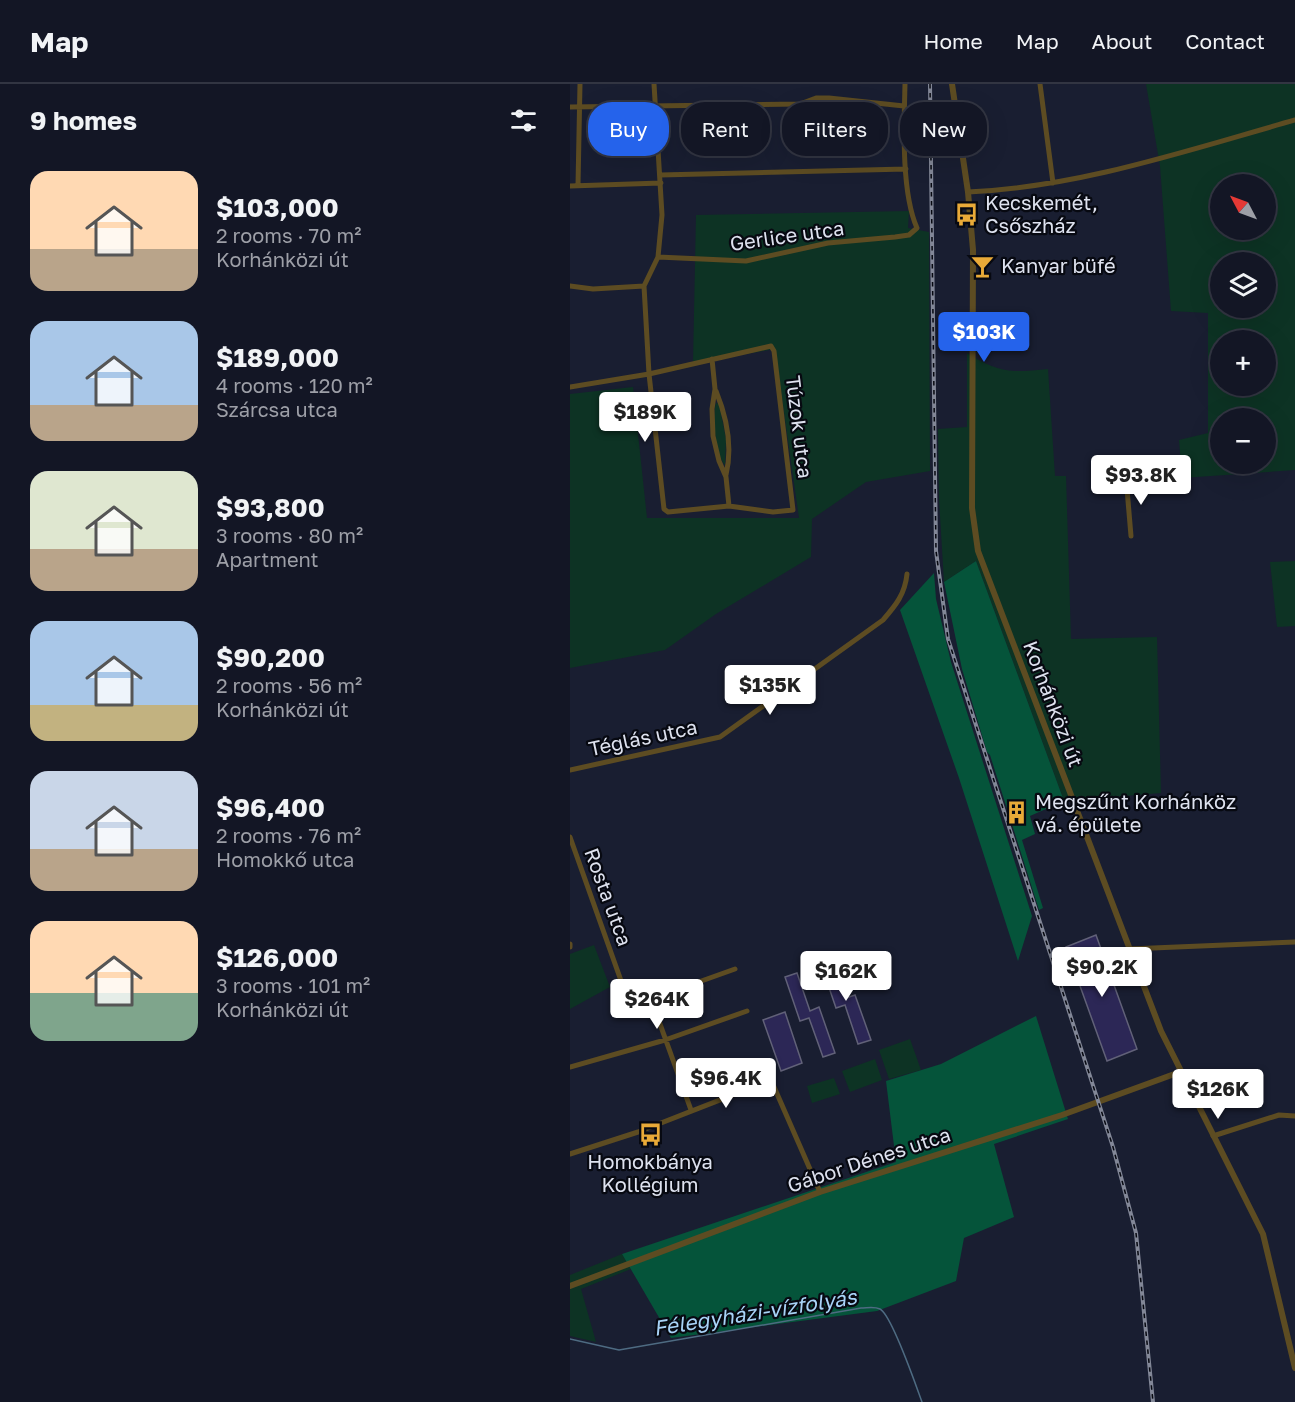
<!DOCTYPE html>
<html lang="en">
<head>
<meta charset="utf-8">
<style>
	:root { --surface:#131625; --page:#202332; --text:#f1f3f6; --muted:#9d9fa7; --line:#323542; --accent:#2563eb }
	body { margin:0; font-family:"Golos Text",sans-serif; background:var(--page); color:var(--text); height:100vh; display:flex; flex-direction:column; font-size:22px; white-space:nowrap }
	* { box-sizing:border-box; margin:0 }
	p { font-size:20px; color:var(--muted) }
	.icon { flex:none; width:33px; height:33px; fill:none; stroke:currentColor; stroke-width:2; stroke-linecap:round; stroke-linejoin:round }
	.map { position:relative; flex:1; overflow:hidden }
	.drawer { display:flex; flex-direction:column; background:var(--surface); width:570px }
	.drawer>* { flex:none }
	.banner { position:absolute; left:18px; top:18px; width:570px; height:54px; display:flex; gap:12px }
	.needle { width:39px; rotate:311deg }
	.controls { position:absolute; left:640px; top:90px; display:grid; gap:12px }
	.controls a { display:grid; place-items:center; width:66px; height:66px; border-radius:50%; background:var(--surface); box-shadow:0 6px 24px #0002,0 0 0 2px var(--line); font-size:30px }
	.price { position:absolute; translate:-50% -51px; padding:0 14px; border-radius:6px; background:#fff; color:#222; font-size:20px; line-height:39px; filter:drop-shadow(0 2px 3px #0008) }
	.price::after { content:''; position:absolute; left:50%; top:36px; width:18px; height:14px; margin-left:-9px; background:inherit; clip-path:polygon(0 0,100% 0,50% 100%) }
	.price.active { background:var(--accent); color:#fff }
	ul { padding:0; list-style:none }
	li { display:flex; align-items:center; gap:18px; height:150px; padding:0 30px }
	li span { display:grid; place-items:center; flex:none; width:168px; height:120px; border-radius:18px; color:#555 }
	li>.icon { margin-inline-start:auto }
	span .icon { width:72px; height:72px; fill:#fffc; stroke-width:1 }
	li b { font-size:26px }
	h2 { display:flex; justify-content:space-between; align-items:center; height:72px; padding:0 30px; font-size:26px }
	.pill { padding:0 21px; border-radius:24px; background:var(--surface); box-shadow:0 6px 24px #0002,0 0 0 2px var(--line); font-size:21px; line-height:54px }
	.pill.active { background:var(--accent); color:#fff }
	header { display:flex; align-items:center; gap:36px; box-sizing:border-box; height:84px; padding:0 30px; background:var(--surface); border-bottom:2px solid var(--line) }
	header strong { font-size:28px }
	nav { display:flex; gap:33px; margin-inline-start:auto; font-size:21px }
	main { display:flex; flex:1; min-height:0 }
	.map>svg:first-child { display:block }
</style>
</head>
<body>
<header>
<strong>Map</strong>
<nav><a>Home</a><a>Map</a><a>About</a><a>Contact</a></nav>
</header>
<main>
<section class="drawer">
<h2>9 homes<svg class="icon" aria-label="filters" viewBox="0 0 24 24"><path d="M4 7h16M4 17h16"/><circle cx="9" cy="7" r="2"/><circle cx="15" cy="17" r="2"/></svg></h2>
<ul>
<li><span style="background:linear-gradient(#ffd9b3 65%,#b9a48a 0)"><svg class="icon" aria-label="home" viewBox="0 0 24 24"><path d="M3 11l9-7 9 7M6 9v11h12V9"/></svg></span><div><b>$103,000</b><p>2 rooms · 70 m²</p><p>Korhánközi út</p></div></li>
<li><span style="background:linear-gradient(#a9c7e8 70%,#b9a48a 0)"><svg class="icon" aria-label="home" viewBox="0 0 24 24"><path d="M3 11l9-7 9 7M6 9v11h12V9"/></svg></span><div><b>$189,000</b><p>4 rooms · 120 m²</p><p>Szárcsa utca</p></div></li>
<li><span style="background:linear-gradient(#dfe7d0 65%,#b9a48a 0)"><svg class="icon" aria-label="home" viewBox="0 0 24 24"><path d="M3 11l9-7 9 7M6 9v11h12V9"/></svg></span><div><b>$93,800</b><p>3 rooms · 80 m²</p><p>Apartment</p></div></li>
<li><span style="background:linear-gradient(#a9c7e8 70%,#c2b280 0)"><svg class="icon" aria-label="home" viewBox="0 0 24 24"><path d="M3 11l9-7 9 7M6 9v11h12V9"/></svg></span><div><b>$90,200</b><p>2 rooms · 56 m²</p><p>Korhánközi út</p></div></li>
<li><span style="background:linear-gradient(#c9d6e8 65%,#b9a48a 0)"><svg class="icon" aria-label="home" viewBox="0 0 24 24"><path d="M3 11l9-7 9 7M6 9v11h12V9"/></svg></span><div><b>$96,400</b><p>2 rooms · 76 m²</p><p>Homokkő utca</p></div></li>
<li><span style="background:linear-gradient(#ffd9b3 60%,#7fa58c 0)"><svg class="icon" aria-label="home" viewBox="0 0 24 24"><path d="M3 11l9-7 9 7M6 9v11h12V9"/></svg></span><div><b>$126,000</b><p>3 rooms · 101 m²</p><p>Korhánközi út</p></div></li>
</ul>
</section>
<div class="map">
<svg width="725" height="1318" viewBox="0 0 725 1318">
	<rect width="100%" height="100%" fill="#191e31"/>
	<path fill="#0d3324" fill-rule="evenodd" d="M576 0H725V386L612 394 609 356 638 349V229L601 227 590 82ZM651 100H696V146H651ZM651 178H696V224H651ZM651 256H696V302H651ZM651 334H696V380H651Z
		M339 127 338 144 359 148 360 387 296 398 242 435 241 473 146 530 95 566 0 584V310L63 303 77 434H229L205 265 123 279 126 131Z
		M397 269C430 289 440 289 478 285L485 392H496L501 555 587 553 591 709 494 717 406 477 374 498 369 415 368 345 397 343Z
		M146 319 149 320 156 355 155 381C145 371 142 332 146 319Z
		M725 477V542L707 543 700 478Z
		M24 861 40 903 0 925V870Z
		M340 955 351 986 319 995 309 966Z
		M305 975 312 996 280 1008 272 987Z
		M264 994 270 1010 242 1019 237 1002Z
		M52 1170 61 1185 11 1205 26 1258 0 1252V1191Z"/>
	<path fill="#05543a" d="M406 477 494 717 460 732 465 750 452 756 473 824 469 826 420 671 417 668 392 585 374 498Z
		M364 489 366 515 381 578 462 832 448 877 389 694 330 526Z
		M466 932 498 1035 424 1060 444 1133 394 1154 386 1197 307 1227 101 1254 52 1170 326 1078 316 997 371 980Z"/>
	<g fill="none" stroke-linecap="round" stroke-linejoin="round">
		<path stroke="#4e6b82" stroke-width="1.5" d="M0 1255 49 1266 291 1224C297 1224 304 1222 310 1225 322 1231 346 1302 352 1318"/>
	</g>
	<path fill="#2c2756" stroke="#616178" stroke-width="1.5" d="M526 851 567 965 537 977 496 863Z
		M264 876 276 914 285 911 301 956 288 960 275 921 266 924 251 880Z
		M227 889 240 927 249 923 265 969 253 973 239 934 230 937 215 893Z
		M215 928 232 979 211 987 193 936Z"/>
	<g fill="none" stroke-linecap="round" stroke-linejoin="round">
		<path stroke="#5d4c22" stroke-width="5" d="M470 0 483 99
			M0 23 230 20 246 14H259L334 22
			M90 91 336 85
			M8 101 10 0
			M0 102 91 99
			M398 108C510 103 618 66 725 36
			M88 173 176 177 258 159 325 153 339 151 347 144C331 108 334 40 335 0
			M0 202 23 205 74 202
			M142 275 145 305 142 325 143 352 149 377 156 393 159 422
			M0 303 79 290 201 262 204 267 223 426 203 428 159 422 98 428 94 425 79 290 74 202 88 173 92 131 84 0
			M146 307C157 334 163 362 156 391
			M556 393 561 452
			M0 686 150 653 313 536C326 521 335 510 337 490
			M0 753 60 922 81 915 121 1026
			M0 860V863
			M559 865 725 858
			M81 915 165 885
			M0 983 95 956 177 927
			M643 1052 709 1031 725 1032
			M0 1070 68 1048 201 996 250 1108"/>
		<path stroke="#5d4c22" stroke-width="6" d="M382 0 398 108 403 166 402 424 408 467 591 947 693 1150 725 1284
			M0 1202 250 1108 492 1031 610 988"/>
		<defs>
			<path id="rail" d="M360 0 366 467 378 555 543 1063 566 1149 583 1318"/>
		</defs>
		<use href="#rail" stroke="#828797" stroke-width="4"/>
		<use href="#rail" stroke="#070911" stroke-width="1.5" stroke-dasharray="4.5" stroke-linecap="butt"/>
	</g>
	<defs>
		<symbol id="bus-bare" viewBox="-9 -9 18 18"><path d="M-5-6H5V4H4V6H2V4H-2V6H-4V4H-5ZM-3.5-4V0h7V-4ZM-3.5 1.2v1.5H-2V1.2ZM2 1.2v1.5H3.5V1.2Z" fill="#e9aa38" stroke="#070911" stroke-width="2.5" paint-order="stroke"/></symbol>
		<symbol id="bar-bare" viewBox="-9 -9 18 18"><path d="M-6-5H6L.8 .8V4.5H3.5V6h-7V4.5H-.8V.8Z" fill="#e9aa38" stroke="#070911" stroke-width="2.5" paint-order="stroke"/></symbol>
		<symbol id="building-bare" viewBox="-9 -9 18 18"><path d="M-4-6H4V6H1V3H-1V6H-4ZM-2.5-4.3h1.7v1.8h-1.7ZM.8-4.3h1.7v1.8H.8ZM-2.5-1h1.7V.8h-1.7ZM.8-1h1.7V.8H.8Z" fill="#e9aa38" stroke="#070911" stroke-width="2.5" paint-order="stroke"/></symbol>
	</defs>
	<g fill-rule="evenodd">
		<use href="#bus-bare" x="380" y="114" width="33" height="33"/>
		<use href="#bar-bare" x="396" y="166" width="33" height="33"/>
		<use href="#building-bare" x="430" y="712" width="33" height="33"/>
		<use href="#bus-bare" x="64" y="1034" width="33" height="33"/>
	</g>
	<g text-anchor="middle" stroke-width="4.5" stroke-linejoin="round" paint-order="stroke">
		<g font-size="20" fill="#dee2ef" stroke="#070911" text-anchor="start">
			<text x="415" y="126">Kecskemét,<tspan x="415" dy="23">Csőszház</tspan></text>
			<text x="431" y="189">Kanyar büfé</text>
			<text x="465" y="725">Megszűnt Korhánköz<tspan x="465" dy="23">vá. épülete</tspan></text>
			<text x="80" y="1085" text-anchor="middle">Homokbánya<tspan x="80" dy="23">Kollégium</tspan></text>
		</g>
		<g font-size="20" fill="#dee2ef" stroke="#070911">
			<text transform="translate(217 152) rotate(-8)" y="7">Gerlice utca</text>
			<text transform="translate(229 343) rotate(83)" y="7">Túzok utca</text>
			<text transform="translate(483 620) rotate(69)" y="7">Korhánközi út</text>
			<text transform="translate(73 654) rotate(-12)" y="7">Téglás utca</text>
			<text transform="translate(38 813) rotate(70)" y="7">Rosta utca</text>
			<text transform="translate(299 1076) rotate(-18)" y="7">Gábor Dénes utca</text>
		</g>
		<g font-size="21" font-style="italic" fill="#a8d3f7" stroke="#070911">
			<text transform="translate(185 1229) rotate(-9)" y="7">Félegyházi-vízfolyás</text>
		</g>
	</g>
</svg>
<div class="controls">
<a><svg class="needle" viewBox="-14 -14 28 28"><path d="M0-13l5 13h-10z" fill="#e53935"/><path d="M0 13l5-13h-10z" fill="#9d9fa7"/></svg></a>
<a><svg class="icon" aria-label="layers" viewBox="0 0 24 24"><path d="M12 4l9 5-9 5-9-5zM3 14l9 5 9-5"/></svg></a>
<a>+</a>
<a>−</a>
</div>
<b class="price active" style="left:414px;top:279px">$103K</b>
<b class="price" style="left:75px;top:359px">$189K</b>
<b class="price" style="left:571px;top:422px">$93.8K</b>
<b class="price" style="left:200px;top:632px">$135K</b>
<b class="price" style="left:532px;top:914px">$90.2K</b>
<b class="price" style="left:276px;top:918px">$162K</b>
<b class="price" style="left:87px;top:946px">$264K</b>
<b class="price" style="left:156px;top:1025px">$96.4K</b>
<b class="price" style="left:648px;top:1036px">$126K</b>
<div class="banner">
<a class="pill active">Buy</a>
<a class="pill">Rent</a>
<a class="pill">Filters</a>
<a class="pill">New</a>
</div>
</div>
</main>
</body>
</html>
